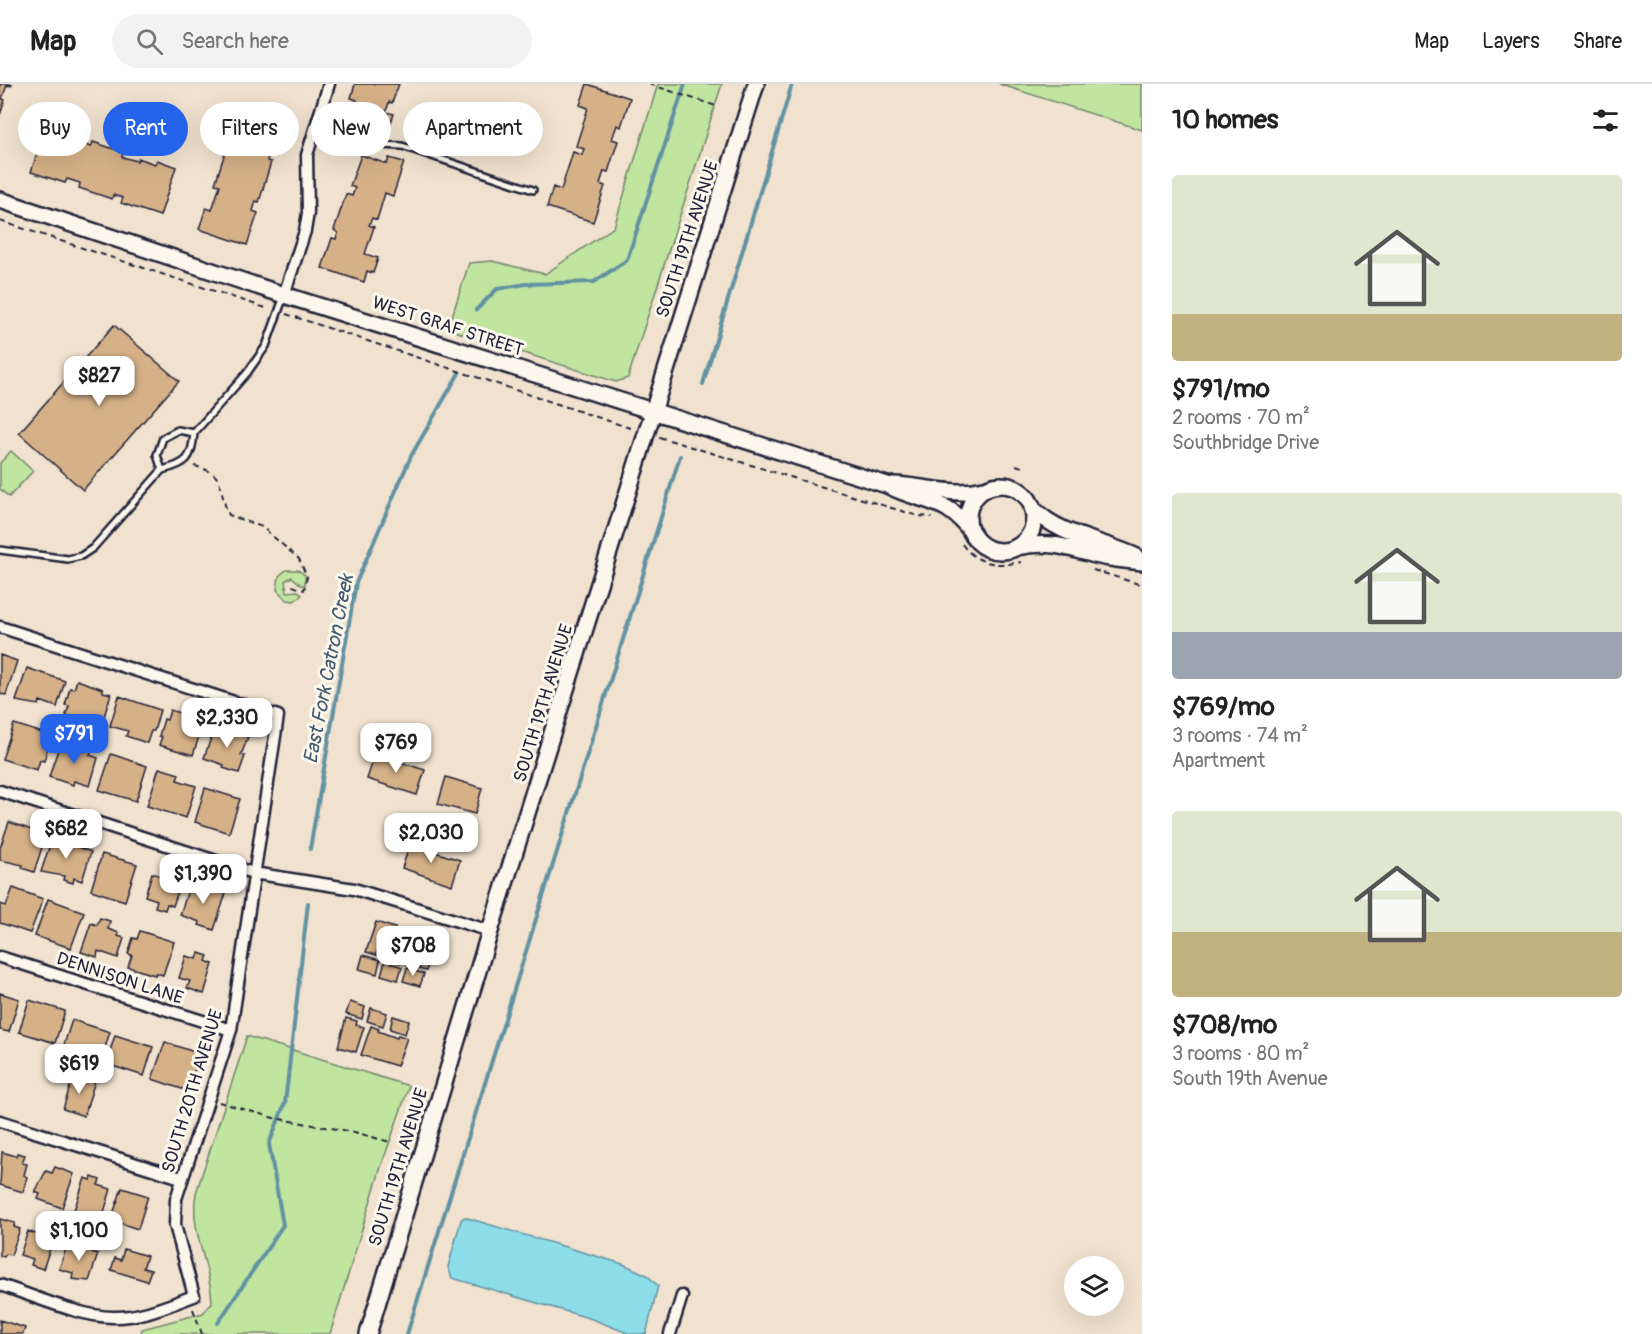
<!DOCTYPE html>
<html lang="en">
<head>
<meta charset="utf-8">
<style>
	:root { --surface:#fff; --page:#f2f2f2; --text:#222; --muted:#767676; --line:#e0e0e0; --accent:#2563eb }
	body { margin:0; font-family:Pangolin,sans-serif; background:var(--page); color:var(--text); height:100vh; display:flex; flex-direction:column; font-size:22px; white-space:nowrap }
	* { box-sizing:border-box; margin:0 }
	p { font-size:20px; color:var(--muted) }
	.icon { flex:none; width:33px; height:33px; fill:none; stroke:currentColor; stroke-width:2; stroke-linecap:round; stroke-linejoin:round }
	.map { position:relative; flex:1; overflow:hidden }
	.details { display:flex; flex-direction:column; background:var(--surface); width:510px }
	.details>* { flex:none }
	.hud { position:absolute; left:18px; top:18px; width:570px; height:54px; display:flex; gap:12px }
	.fabs { position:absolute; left:1064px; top:1172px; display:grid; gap:12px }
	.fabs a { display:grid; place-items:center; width:60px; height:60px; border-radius:50%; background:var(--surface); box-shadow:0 6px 24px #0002; font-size:30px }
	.price { position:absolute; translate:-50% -51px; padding:0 14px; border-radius:12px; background:#fff; color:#222; font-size:20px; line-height:39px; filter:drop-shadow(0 2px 3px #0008) }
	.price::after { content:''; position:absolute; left:50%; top:36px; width:18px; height:14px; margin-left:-9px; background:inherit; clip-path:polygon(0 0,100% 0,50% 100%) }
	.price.selected { background:var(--accent); color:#fff }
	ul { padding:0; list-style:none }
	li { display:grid; align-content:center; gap:12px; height:318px; padding:0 30px }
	li span { display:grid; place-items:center; height:186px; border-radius:6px; color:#555 }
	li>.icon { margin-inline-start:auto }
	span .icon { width:108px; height:108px; fill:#fffc; stroke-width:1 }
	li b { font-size:26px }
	h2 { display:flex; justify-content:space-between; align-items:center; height:72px; padding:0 30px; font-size:26px }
	.pill { padding:0 21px; border-radius:27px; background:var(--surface); box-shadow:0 6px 24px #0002; font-size:21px; line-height:54px }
	.pill.selected { background:var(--accent); color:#fff }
	header { display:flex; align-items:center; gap:36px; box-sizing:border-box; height:84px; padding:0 30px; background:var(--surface); border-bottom:2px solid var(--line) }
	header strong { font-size:28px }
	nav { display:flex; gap:33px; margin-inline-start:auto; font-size:21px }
	.search { width:420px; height:54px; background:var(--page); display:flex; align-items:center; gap:15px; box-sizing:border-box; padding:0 21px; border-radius:33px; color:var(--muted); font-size:22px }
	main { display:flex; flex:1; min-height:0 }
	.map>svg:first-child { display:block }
</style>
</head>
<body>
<header>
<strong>Map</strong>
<div class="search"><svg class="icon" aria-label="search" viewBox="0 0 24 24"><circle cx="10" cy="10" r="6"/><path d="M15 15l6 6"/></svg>Search here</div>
<nav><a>Map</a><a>Layers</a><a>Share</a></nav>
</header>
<main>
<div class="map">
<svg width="1142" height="1250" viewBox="0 0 1142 1250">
	<rect width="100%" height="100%" fill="#f0e2ce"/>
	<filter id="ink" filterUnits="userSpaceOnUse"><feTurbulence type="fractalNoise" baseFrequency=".0167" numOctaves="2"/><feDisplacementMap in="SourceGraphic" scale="12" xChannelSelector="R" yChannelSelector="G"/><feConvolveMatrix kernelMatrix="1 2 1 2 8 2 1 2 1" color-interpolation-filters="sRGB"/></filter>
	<g filter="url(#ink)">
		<path fill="#c0e59f" stroke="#71846d" stroke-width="1.5" d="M658 0H722L628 294 616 298 448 245 469 179 492 177 545 190 614 143Z
			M999 0H1142V46Z
			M11 367 33 387 9 413 0 405V379Z
			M286 486H298L305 491V501H301L292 493 285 497 287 508 298 507 302 511 294 517 287 516 277 506 279 492Z
			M247 952 409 1002 380 1086 330 1250H141L142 1245 203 1229 212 1219C211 1181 189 1147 196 1109Z"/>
		<path fill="#8ddde8" stroke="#6292a3" stroke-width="1.5" d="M464 1133 623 1180 647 1191 658 1202 646 1250H630L592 1235 452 1194 448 1183 461 1136Z"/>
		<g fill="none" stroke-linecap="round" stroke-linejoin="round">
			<path stroke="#6292a3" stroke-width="4" d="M476 226 497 205 526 200 594 198 627 176 685 0
				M703 300 792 0
				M310 765 356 499 411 372 459 289
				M218 1239 283 1141 269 1060 285 1019 308 819
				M407 1250 680 372"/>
		</g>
		<path fill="#d6b188" stroke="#22223b" stroke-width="1.5" d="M0 0H12L11 2 7 1 2 15 5 16 0 31Z
			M355 0H399L392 19 389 18 386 28 394 30 388 46 347 32 351 18 355 20 357 16 351 14Z
			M587 0 630 14 621 43 617 41 612 55 618 57 608 88 604 87 600 100 605 102 593 138 547 123 553 103 561 106 573 68 582 71 584 65 576 62 588 24 580 21Z
			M238 23 285 37 274 71 269 69 267 77 271 78 259 118 256 117 253 127 258 129 247 161 199 145 206 124 212 126 220 101 215 100 227 62 231 64 239 38 234 36Z
			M47 39 64 45 63 48 80 54 78 58 91 63 93 58 123 68 122 73 137 77 138 74 155 80 157 76 176 83 160 132 121 119 123 114 113 111 112 115 79 104 80 99 67 95 65 99 31 88Z
			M361 71 387 80 389 74 404 78 393 112 385 109 377 136 372 134 369 141 374 143 365 170 378 174 373 189 367 187 364 198 322 184 332 154 336 155 338 149 334 146 346 110 352 112 355 104 350 102Z
			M114 241 179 297 83 406 19 349Z
			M0 571 17 577 6 611 0 610Z
			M27 584 65 597 57 623 40 617 39 621 16 617Z
			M77 596 103 605V608L111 610 101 642 66 631 69 622 65 621 70 604 74 605Z
			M119 612 160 626 154 647H151L147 659 126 652 128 647 110 642Z
			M170 626 198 635 197 638 203 640 193 671 159 661 162 653 159 652 164 635 167 636Z
			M14 640 49 651 46 659 49 660 44 677 40 676 37 686 2 675Z
			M215 642 248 653 241 671 245 672 239 689 223 684 224 681 204 674Z
			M61 656 81 665 83 661 92 664 90 671 98 674 90 702 74 697 73 701 49 693Z
			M111 670 147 682 136 717 99 706Z
			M375 670 425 686 417 711 367 695Z
			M159 684 179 690 177 696 196 702 186 734 147 722Z
			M446 693 482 704 475 730 438 720Z
			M205 704 240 715 229 749 195 738Z
			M9 738 46 751 34 788 22 784 23 781 0 776V764Z
			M53 751 78 759 77 763 91 768 82 797 74 794 73 799 63 796 64 792 41 788Z
			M410 760 460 776 452 801 402 784Z
			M102 770 137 780 125 817 91 806Z
			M152 789 164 793 165 789 182 795 173 822 167 820 165 826 155 823 157 816 145 812Z
			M191 797 226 809 214 846 199 841 200 838 180 831Z
			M13 804 43 815 30 849 0 839V820L6 822Z
			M48 815 84 828 71 864 35 852Z
			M100 834 110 837 108 845 119 849 118 852 124 854 118 874 98 867 97 873 81 868 91 839 97 841Z
			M376 838 395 844 386 870 377 867 376 871 366 868Z
			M401 846 436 858 426 887 419 885 420 882 402 876 401 879 391 876Z
			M140 847 174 858 163 891 156 889 155 891 128 883 132 871 128 870 133 854 137 855Z
			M199 869 208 872 206 877 213 880 204 910 187 904 190 897 179 894 186 872 197 875Z
			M363 871 380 876 377 890 359 885Z
			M385 877 402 883 398 896 381 891Z
			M407 884 424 890 420 902 403 897Z
			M0 909 19 915 9 948 0 946Z
			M29 916 65 927 55 959 19 948Z
			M350 918 365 923 362 935 346 930Z
			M371 924 387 929 383 942 367 937Z
			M393 932 409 937 405 950 390 945Z
			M346 934 357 937 356 941 364 943 356 968 338 963Z
			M72 936 110 948 100 979 62 967Z
			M371 942 379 945 378 947 397 954 398 951 407 954 397 982 361 971Z
			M115 951 153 963 144 992 106 980Z
			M165 958 200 970 188 1007 152 995Z
			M74 990 95 997 84 1032 63 1025Z
			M2 1068 16 1072 17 1069 25 1071 22 1079 27 1080 24 1091 27 1093 23 1108 0 1101Z
			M55 1083 74 1090 62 1124 38 1115 40 1110 35 1108 46 1087 52 1089Z
			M92 1093 100 1096 98 1101 111 1105 101 1138 73 1129 85 1094 91 1096Z
			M122 1104 148 1112 138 1145 111 1136Z
			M0 1135 15 1139 14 1143 20 1145 11 1171 6 1170 4 1173 0 1172Z
			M40 1145 55 1150 43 1185 31 1181 33 1175 20 1171 28 1147 38 1151Z
			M68 1159 81 1163 82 1160 93 1163 92 1168 98 1170 89 1197 72 1195 73 1189 59 1185Z
			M124 1165 147 1172 143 1184 151 1186 147 1197 111 1186 115 1174 121 1176Z
			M0 1236 25 1244 23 1250H0Z"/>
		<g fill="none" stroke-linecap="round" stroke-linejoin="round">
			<defs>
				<path id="lane" d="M316 41 379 61 402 62 533 106
					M162 386C187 380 192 375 194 349
					M0 466 68 475 81 472 93 464 162 386 157 371 163 354 178 346 194 349 247 289 266 262 284 212"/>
				<path id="street" d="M284 211 305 147 308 129 307 71 329 0
					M0 543 278 632 231 946 176 1115 175 1141 194 1212C169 1221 140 1234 113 1233 80 1233 32 1211 0 1201
					M0 707 253 789 354 805 490 847
					M0 873 231 946
					M0 1037 181 1094
					M670 1250 682 1212"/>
				<path id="secondary" d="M0 116 284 211 887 401C925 420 946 412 973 450
					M893 401C924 402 953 413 984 405
					M968 434a33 33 0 1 1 66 0a33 33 0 1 1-66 0Z
					M1032 424C1061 453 1101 456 1137 473
					M1017 463C1057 455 1072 467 1109 474 1120 476 1131 477 1142 478
					M368 1250 490 847 756 0"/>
			</defs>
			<use href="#lane" stroke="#22223b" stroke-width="10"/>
			<use href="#street" stroke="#22223b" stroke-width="15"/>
			<use href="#secondary" stroke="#22223b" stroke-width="20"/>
			<path stroke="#22223b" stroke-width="2" stroke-dasharray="6 4.5" stroke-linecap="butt" d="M649 0 716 22
				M0 137 269 225
				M286 230 633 345
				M659 353 918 432 932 433
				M1016 381 1022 383
				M194 382C229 390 216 404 229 431L262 443 299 475 307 493 304 506 290 501
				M962 460C976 480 998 483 1021 478
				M1093 486 1142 501
				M219 1018 274 1034 354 1048 390 1058
				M193 1225 202 1250"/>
			<use href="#lane" stroke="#fbf7ec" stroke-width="5"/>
			<use href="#street" stroke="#fbf7ec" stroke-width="10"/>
			<use href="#secondary" stroke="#fbf7ec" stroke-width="15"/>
		</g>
	</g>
	<g text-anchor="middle" stroke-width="6" stroke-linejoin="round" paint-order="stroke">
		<g font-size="18" fill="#22223b" stroke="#fbf7ec">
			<text transform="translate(687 155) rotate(-72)" y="6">SOUTH 19TH AVENUE</text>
			<text transform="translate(448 242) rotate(18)" y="6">WEST GRAF STREET</text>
			<text transform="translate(543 619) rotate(-73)" y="6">SOUTH 19TH AVENUE</text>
			<text transform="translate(120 894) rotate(18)" y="6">DENNISON LANE</text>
			<text transform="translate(192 1007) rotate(-73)" y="6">SOUTH 20TH AVENUE</text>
			<text transform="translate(398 1083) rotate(-73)" y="6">SOUTH 19TH AVENUE</text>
		</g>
		<g font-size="20" font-style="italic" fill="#425a6f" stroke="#fbf7ec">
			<text transform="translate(328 585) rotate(-79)" y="7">East Fork Catron Creek</text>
		</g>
	</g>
</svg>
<div class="fabs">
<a><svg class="icon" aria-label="layers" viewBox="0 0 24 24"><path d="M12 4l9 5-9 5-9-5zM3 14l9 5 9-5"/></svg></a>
</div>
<b class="price" style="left:99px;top:323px">$827</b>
<b class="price" style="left:227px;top:665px">$2,330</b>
<b class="price selected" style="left:74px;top:681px">$791</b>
<b class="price" style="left:396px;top:690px">$769</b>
<b class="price" style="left:66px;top:776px">$682</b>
<b class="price" style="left:431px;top:780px">$2,030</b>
<b class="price" style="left:203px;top:821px">$1,390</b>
<b class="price" style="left:413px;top:893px">$708</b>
<b class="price" style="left:79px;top:1011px">$619</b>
<b class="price" style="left:79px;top:1178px">$1,100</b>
<div class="hud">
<a class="pill">Buy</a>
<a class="pill selected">Rent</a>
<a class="pill">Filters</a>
<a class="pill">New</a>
<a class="pill">Apartment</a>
</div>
</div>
<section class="details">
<h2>10 homes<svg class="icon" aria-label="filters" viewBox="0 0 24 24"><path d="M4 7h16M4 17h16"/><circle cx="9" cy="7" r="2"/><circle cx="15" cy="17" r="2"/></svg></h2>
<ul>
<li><span style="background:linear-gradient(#dfe7d0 75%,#c2b280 0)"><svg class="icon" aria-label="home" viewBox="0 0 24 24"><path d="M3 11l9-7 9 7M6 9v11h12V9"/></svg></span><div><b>$791/mo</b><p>2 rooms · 70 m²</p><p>Southbridge Drive</p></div></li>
<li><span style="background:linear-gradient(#dfe7d0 75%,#9aa5b1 0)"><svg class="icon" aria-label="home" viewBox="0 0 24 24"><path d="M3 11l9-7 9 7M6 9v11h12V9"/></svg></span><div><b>$769/mo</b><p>3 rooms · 74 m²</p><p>Apartment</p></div></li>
<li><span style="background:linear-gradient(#dfe7d0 65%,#c2b280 0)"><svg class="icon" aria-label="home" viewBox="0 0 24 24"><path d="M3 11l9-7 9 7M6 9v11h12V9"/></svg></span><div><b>$708/mo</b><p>3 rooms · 80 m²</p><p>South 19th Avenue</p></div></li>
</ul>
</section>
</main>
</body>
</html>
